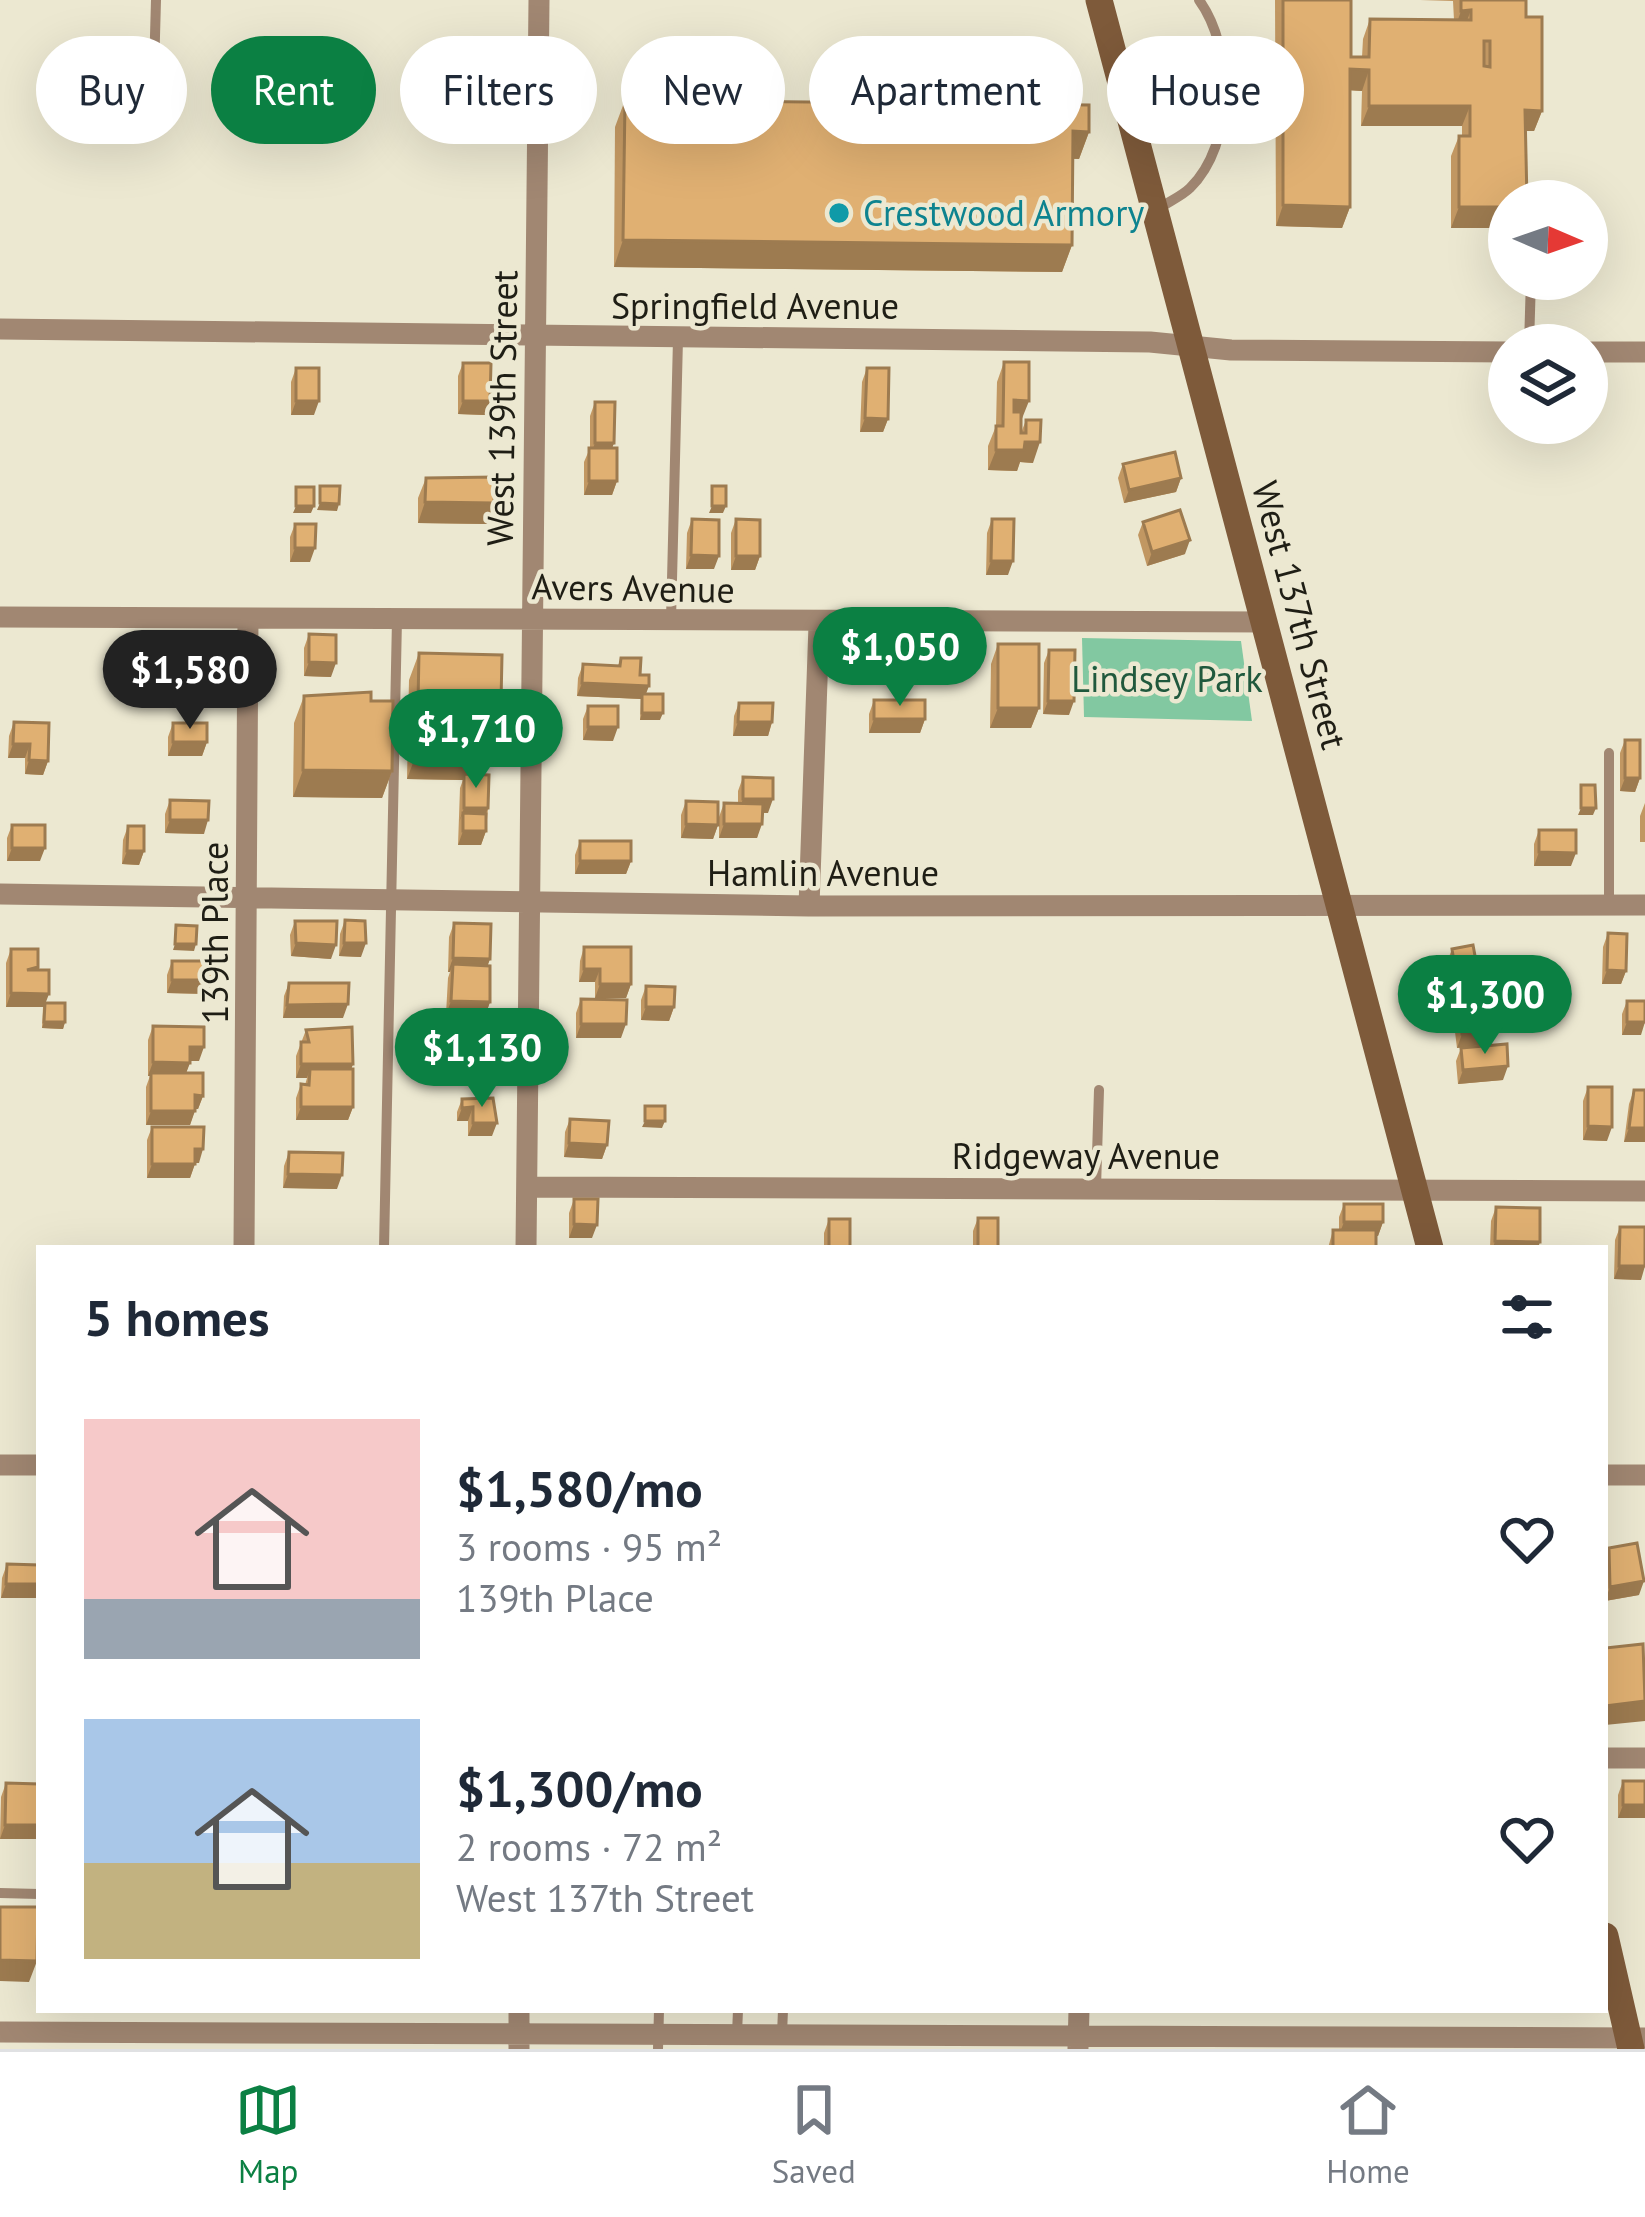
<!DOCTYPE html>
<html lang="en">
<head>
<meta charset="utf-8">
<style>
	:root { --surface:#fff; --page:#f2f2f3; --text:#1f2937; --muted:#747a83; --line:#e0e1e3; --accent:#0b8043 }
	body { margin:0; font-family:"PT Sans",sans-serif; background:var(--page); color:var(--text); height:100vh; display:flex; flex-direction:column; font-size:45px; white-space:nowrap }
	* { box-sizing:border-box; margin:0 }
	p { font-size:39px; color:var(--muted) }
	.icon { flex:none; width:66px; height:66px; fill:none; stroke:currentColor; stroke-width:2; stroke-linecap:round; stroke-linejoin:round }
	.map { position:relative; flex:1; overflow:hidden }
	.panel { position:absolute; left:36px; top:1245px; width:1572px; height:768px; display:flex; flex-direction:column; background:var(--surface); border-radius:0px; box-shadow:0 12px 48px #0002 }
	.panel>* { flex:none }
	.guide { position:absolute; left:36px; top:36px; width:1575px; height:108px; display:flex; gap:24px }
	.needle { width:78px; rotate:92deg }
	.tools { position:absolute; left:1488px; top:180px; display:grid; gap:24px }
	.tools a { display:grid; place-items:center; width:120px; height:120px; border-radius:50%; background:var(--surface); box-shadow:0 12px 48px #0002; font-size:60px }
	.price { position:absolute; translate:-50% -102px; padding:0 27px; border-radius:42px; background:var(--accent); color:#fff; font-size:39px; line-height:78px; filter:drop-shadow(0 3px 6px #0008) }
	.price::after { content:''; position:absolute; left:50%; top:72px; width:36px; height:27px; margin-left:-18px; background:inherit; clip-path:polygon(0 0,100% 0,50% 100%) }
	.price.active { background:#222; color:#fff }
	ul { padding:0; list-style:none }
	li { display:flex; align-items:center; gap:36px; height:300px; padding:0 48px }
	li span { display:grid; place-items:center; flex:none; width:336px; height:240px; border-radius:0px; color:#555 }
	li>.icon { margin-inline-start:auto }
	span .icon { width:144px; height:144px; fill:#fffc; stroke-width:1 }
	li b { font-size:51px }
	h2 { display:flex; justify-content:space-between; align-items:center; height:144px; padding:0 48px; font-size:51px }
	.pill { padding:0 42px; border-radius:54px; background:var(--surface); box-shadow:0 12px 48px #0002; font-size:42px; line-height:108px }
	.pill.active { background:var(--accent); color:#fff }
	.tabs { display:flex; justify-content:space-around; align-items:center; height:168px; border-top:3px solid var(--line); background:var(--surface); font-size:33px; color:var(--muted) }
	.tabs a { display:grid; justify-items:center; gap:6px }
	.tabs .active { color:var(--accent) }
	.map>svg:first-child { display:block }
</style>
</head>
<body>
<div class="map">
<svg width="1645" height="2049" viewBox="0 0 1645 2049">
	<rect width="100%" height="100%" fill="#ece8d1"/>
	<path fill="#82c8a1" d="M1082 638 1241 641 1252 721 1084 717Z"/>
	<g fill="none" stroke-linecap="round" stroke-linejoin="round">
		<path stroke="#a18772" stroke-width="10" d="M154 72 156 0
			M1533 201V194
			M1158 209C1168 202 1182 196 1190 188 1235 144 1234 48 1199 0
			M1529 345 1531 279
			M671 620 678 339
			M1609 753V905
			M1096 1188 1099 1090
			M384 1248 397 619
			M0 1893 39 1894
			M737 2034 738 2010
			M782 2034 783 2010
			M658 2049 659 2010"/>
		<path stroke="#a18772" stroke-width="21" d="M0 329 1150 342 1231 350 1509 352
			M1587 352H1645
			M0 617 1265 622
			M0 894 809 906 1645 905
			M809 906 819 625
			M527 1187 1645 1191
			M244 1248 248 618
			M526 1248 539 0
			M0 1465H39
			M1605 1475H1645
			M1605 1758H1645
			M0 2032 1645 2038
			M1078 2048 1079 2010
			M519 2049V2010"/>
		<path stroke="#7e5a3a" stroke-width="27" d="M1099 0 1430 1248
			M1605 1936 1631 2049"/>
	</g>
	<path fill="#c19762" d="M1275 0H1351V57H1362L1363 39 1370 19 1454 20 1453 1 1420 0H1526V17L1542 111 1534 131H1526L1509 201V228H1451V156L1459 136H1462V126H1361L1362 91 1350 90V207L1342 228 1276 226Z
		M625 100 1089 132 1079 159H1073L1072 245 1062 272 614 267 615 127Z
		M1004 362 1021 421V433L1026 420 1033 463 1020 462 1017 471 988 470V446L996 426 997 382Z
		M463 363 485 415 458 414V376Z
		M296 368 314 415H291V382Z
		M867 368 888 419 883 432H860L862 382Z
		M595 402 614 443 612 448 617 481 612 495H584V462L590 448V416Z
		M1123 464 1181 478 1176 492 1124 503 1118 478Z
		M426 478 487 524 418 523V498Z
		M692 519 714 569H686L687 533Z
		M736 519 760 556 755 570H731V533Z
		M992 519 1008 575H986L987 533Z
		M1143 522 1185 554 1147 566 1138 535Z
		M295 524 310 562H290V537Z
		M309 634 331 677 304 676V648Z
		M172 636 208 663 203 677 167 676V650Z
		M998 644 1039 708 1031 728H990L991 664Z
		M1049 650 1069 715 1043 714 1044 663Z
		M419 653 501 702 491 729 477 728 476 753 469 775 488 808 486 831 481 845H458L460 788 463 780 407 779 409 680Z
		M621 658 640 675 646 694 660 720H640L641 699 577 696 578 678 583 664 618 666Z
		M304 696 392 771 382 798 293 797 294 723Z
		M874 700 925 719 920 733H869V714Z
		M739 703 772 722 768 736H733L734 716Z
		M588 706 613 741 583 740V719Z
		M14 722 48 761 43 775 25 774V758H8L9 736Z
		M173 723 207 742 202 756H168V737Z
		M1625 740 1640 778 1635 792 1620 791V753Z
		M743 777 768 813H763L757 838H719V817L724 803H738V791Z
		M170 800 204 834 165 833V814Z
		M686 801 718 825 713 839 681 838V815Z
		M1645 803V842H1640V816Z
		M12 825 40 861H7V838Z
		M128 826 144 851 139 865 122 864 123 840Z
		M1539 830 1571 866H1534V844Z
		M580 841 631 861 626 874H575V855Z
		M345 920 361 957 339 956 340 934Z
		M295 921 331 959 291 956 290 935Z
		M454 923 490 959 487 966 490 1002 485 1016 474 1015 469 1050 437 1052 436 1028 441 1014H446L448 978 450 972H448L449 937Z
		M1608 933 1626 971 1621 984H1602L1603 947Z
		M584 947 631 984 626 998H595V982H579L580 961Z
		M11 949 38 967 45 1003 65 1022 63 1029 42 1028 43 1007H6V963Z
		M1452 949 1473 986 1451 989 1447 962Z
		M172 961 208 994 167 993V975Z
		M289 983 343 1018H283L284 996Z
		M1499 985 1523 1015 1518 1029 1498 1031 1494 999Z
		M646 986 674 1007 669 1021 641 1020V1000Z
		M1457 995 1486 1031 1481 1045 1457 1048 1452 1008Z
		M581 999 621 1038H576V1013Z
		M1627 1001 1641 1035H1622V1014Z
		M153 1026 199 1061H190L186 1073 203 1096 198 1109H195L190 1125H146V1087L150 1076H148V1040Z
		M306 1030 353 1064 351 1069 353 1107 348 1120H296V1098L301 1084 305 1085 307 1078H296V1056Z
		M1461 1048 1503 1080 1458 1084 1456 1061Z
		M1588 1087 1607 1141 1583 1140V1101Z
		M1634 1090H1645V1142H1624L1629 1104Z
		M493 1098 492 1136H468V1121H457V1112L462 1099Z
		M570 1119 607 1145 602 1159 564 1157 565 1132Z
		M152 1127 199 1163H195L190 1178H147V1140Z
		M289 1152 337 1189 283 1188 284 1166Z
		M574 1199 592 1238H569V1213Z
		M1344 1204 1383 1222 1378 1236H1376V1248H1328L1333 1230H1339V1217Z
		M1496 1207 1538 1248H1490L1491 1221Z
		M978 1218 998 1248H973V1231Z
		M829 1219 850 1248H824V1233Z
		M1620 1227 1641 1280 1614 1279 1615 1240Z
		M1609 1548 1639 1595 1605 1601V1561Z
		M7 1564 39 1565V1598H1L2 1578Z
		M1623 1781H1645V1818H1618V1795Z
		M6 1783 39 1784V1839H0L1 1797Z"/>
	<path fill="#9d7b50" d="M1471 10 1463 31H1454L1461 11Z
		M1350 69 1369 70 1362 91 1343 90Z
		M1369 106H1470L1462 126H1361Z
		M1525 110 1542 111 1534 131H1518Z
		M1073 131 1089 132 1079 159 1063 158Z
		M1283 205 1350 207 1342 228 1276 226Z
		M1459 207H1509V228H1451Z
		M623 240 1072 245 1062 272 614 267Z
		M1014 400 1029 401 1021 421H1007Z
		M296 401H319L314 415H291Z
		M463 401H490L485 415 458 414Z
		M865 418 888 419 883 432H860Z
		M1025 442H1040L1033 463 1020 462 1017 471 988 470 996 450Z
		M595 443H614L609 456H590Z
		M1181 478 1176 492 1124 503 1129 490Z
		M589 481H617L612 495H584Z
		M425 502 494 503 487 524 418 523Z
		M320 503 339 504 337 511 317 510Z
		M296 506H314L311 513H293Z
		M712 506H726L723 513H709Z
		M1190 540 1185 554 1147 566 1152 552Z
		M295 548H315L310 562H290Z
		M691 555 719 556 714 569H686Z
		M736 556H760L755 570H731Z
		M991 561H1013L1008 575H986Z
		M309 662 336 663 331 677 304 676Z
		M172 663H208L203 677 167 676Z
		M582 683 649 686 644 699 642 694 641 699 577 696Z
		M478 701 501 702 491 729 468 728Z
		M1048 701H1074L1069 715 1043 714Z
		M998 708H1039L1031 728H990Z
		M642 713H663L660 720H640Z
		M874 719H925L920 733H869Z
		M738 722H772L768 736H733Z
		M588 727H618L613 741 583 740Z
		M173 742H207L202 756H168Z
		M13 744H30L25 758H8Z
		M417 752 476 753 467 780 464 774 463 780 407 779Z
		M29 760 48 761 43 775 25 774Z
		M303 770 392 771 382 798 293 797Z
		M1625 778H1640L1635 792 1620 791Z
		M743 799H773L768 813 738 812Z
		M464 808H488L483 822 463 813 459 822Z
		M1581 808H1596L1593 815H1578Z
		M170 820H208L204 834 165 833Z
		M686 824 718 825 713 839 681 838Z
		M724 824H762L757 838H719Z
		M463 831H486L481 845H458Z
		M12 848H45L40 861H7Z
		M127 851H144L139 865 122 864Z
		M1539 852 1576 853 1571 866H1534Z
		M580 861H631L626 874H575Z
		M296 943 336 945 331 959 291 956Z
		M344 943H366L361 957 339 956Z
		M175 944H196L194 951 173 950Z
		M453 958 490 959 485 973 453 964 450 972H448Z
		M584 969H600L595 982H579Z
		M1607 970 1626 971 1621 984H1602Z
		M1478 972 1473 986 1451 989 1456 975Z
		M172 980H213L208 994 167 993Z
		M600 984H631L626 998H595Z
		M11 993 49 994 44 1007H6Z
		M451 1001 490 1002 485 1016 446 1015Z
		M348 1004 343 1018H283L287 1005Z
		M646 1007H674L669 1021 641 1020Z
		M1523 1015 1518 1029 1498 1031 1503 1018Z
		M44 1022H65L63 1029 42 1028Z
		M1627 1022H1645L1641 1035H1622Z
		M581 1024H626L621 1038H576Z
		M1486 1031 1481 1045 1457 1048 1462 1034Z
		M474 1037 469 1050 437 1052 442 1038Z
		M190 1047H204L199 1061H185Z
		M153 1062 190 1063 185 1076H148Z
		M301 1064H353L348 1078 310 1069 307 1078H296Z
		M1508 1066 1503 1080 1458 1084 1463 1070Z
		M195 1095 203 1096 198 1109H190Z
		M301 1107H353L348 1120H296Z
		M473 1107 468 1121H457L462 1108Z
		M151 1111H195L190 1125H146Z
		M645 1121H665L662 1128 642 1127Z
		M473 1123H497L492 1136H468Z
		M1588 1126 1612 1127 1607 1141 1583 1140Z
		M1629 1128H1645V1142H1624Z
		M569 1143 607 1145 602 1159 564 1157Z
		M195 1149H203L199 1163H190Z
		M152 1164H195L190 1178H147Z
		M288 1174 342 1175 337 1189 283 1188Z
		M1344 1222H1383L1378 1236 1339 1235Z
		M574 1224 597 1225 592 1238H569Z
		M1495 1241 1540 1242 1538 1248H1493Z
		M1619 1266H1645L1641 1280 1614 1279Z
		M1644 1581 1639 1595 1605 1601 1610 1587Z
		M6 1584H39V1598H1Z
		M1645 1701V1721L1605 1725V1706Z
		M1623 1805H1645V1818H1618Z
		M5 1825H39V1839H0Z
		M0 1960 37 1961 29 1982 0 1981Z"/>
	<path fill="#e0b072" stroke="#9d7b50" stroke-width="3" fill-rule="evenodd" d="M1283 0H1351V57H1369L1370 19 1471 20V10L1461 11V0H1526V17H1542V111L1525 110 1527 201H1509V207H1459V136H1470V106H1369V70L1350 69V207L1283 205ZM1484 41H1490V67L1484 66Z
		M625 100 1089 105V132L1073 131 1072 245 623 240Z
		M1004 362H1029V401L1014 400V412H1021V433H1026V420H1041L1040 442H1025L1024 450H996V426H1003Z
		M463 363H491L490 401H463Z
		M296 368H319V401H296Z
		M867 368H889L888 419 865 418Z
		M595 402H615L614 443H595Z
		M589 448H617V481H589Z
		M1175 452 1181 478 1129 490 1123 464Z
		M495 477 494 503 425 502 426 478Z
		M320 486H340L339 504 320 503Z
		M712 486H726V506H712Z
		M296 487H314V506H296Z
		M1180 510 1190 540 1152 552 1143 522Z
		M692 519 719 520V556L691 555Z
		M736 519 760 520V556H736Z
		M992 519H1014L1013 561H991Z
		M295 524H316L315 548H295Z
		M309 634 336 635V663L309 662Z
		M172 636 209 637 208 663H172Z
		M998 644H1039V708H998Z
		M1049 650H1075L1074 701H1048Z
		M419 653 502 655 501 702 478 701 476 753 417 752Z
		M621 658H641L640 675H649V686L582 683 583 664 620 666Z
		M371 692V701H393L392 771 303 770 304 696Z
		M642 694H663V713H642Z
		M874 700H925V719H874Z
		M739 703H773L772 722H738Z
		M588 706H618V727H588Z
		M14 722 49 723 48 761 29 760 30 744H13Z
		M173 723H207V742H173Z
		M1625 740H1640V778H1625Z
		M464 774 489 775 488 808H464Z
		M743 777 773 778V799H743Z
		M1581 785H1595L1596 808H1581Z
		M170 800 209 801 208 820H170Z
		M686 801 718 802V825L686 824Z
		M724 803 763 804 762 824H724Z
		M463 813 486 814V831H463Z
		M12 825H45V848H12Z
		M128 826H144V851H127Z
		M1539 830H1576V853L1539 852Z
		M580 841H631V861H580Z
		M345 920 365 921 366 943H344Z
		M295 921H337L336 945 296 943Z
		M454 923 491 924 490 959 453 958Z
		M176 925 197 926 196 944H175Z
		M1608 933 1627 934 1626 971 1607 970Z
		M1473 945 1478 972 1456 975 1452 949Z
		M584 947H631V984H600V969H584Z
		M11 949H38V967L27 970H49V994L11 993Z
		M172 961H213V980H172Z
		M453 964 490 966V1002L451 1001Z
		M289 983H349L348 1004 287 1005Z
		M1519 983 1523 1015 1503 1018 1499 985Z
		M646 986 675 987 674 1007H646Z
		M1481 991 1486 1031 1462 1034 1457 995Z
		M581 999 627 1000 626 1024H581Z
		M1627 1001H1645V1022H1627Z
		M45 1003H65V1022H44Z
		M474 1013V1037L442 1038 441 1014Z
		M153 1026 204 1027V1047H190V1063L153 1062Z
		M352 1027 353 1064H301V1042H309L306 1030Z
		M1507 1044 1508 1066 1463 1070 1461 1048Z
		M310 1069H353V1107H301V1084L309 1085Z
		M151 1073H203V1096L195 1095V1111H151Z
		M1588 1087H1612V1127L1588 1126Z
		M1634 1090H1645V1128H1629Z
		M493 1098 497 1123H473V1107L462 1108V1099Z
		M645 1106H665V1121H645Z
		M570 1119 609 1121 607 1145 569 1143Z
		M152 1127H204L203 1149H195V1164H152Z
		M289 1152 343 1153 342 1175 288 1174Z
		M574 1199H598L597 1225 574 1224Z
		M1344 1204H1383V1222H1344Z
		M1496 1207 1540 1208V1242L1495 1241Z
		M978 1218H998V1248H978Z
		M829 1219H850V1248H829Z
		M1620 1227H1645V1266H1619Z
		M1333 1230H1376V1248H1333Z
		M1637 1543 1644 1581 1610 1587 1609 1548Z
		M7 1564 39 1565V1584H6Z
		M1643 1644 1645 1701 1605 1706V1648Z
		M1623 1781H1645V1805H1623Z
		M6 1783 39 1784V1825H5Z
		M0 1907H38L37 1961 0 1960Z"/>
	<circle fill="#0f9aa8" stroke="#ece8d1" stroke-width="4.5" cx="839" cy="213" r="12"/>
	<g text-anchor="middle" stroke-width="9" stroke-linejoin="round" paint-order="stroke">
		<g font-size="36" fill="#0d838f" stroke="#ece8d1" text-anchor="start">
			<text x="863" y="226">Crestwood Armory</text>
		</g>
		<g font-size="36" fill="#1f1e15" stroke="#ece8d1">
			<text x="755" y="319">Springfield Avenue</text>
			<text transform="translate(502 408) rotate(-89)" y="13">West 139th Street</text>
			<text transform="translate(633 588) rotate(1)" y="13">Avers Avenue</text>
			<text transform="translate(1300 615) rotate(75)" y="13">West 137th Street</text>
			<text x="823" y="886">Hamlin Avenue</text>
			<text transform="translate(215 933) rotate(-90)" y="13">139th Place</text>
			<text x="1086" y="1169">Ridgeway Avenue</text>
		</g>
		<g font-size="36" fill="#20593d" stroke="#ece8d1">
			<text x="1167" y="692">Lindsey Park</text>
		</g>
	</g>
</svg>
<div class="tools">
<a><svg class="needle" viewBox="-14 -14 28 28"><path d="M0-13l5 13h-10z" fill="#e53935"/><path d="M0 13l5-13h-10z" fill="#747a83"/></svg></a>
<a><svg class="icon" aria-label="layers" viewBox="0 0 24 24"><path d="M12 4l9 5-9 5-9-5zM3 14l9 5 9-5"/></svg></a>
</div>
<b class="price" style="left:900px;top:709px">$1,050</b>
<b class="price active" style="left:190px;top:732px">$1,580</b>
<b class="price" style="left:476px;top:791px">$1,710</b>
<b class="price" style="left:1485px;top:1057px">$1,300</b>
<b class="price" style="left:482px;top:1110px">$1,130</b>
<div class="guide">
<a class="pill">Buy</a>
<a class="pill active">Rent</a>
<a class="pill">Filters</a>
<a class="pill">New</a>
<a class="pill">Apartment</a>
<a class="pill">House</a>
</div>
<section class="panel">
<h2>5 homes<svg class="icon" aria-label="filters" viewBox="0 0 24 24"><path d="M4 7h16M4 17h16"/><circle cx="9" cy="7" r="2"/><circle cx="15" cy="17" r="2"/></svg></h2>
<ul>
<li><span style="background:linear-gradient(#f6c9c9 75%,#9aa5b1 0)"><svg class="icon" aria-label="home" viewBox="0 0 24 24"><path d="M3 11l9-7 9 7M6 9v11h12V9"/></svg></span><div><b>$1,580/mo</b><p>3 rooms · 95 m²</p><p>139th Place</p></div><svg class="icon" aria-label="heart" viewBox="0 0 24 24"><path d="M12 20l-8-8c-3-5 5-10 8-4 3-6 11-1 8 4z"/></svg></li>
<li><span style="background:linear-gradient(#a9c7e8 60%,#c2b280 0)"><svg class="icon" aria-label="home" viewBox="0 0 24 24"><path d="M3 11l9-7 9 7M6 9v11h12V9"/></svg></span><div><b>$1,300/mo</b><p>2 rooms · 72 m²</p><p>West 137th Street</p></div><svg class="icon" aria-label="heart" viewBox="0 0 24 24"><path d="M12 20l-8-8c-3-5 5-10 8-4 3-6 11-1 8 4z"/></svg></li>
</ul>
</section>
</div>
<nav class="tabs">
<a class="active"><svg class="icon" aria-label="map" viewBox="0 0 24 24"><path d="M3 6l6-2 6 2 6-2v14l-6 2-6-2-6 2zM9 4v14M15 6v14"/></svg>Map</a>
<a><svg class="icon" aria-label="saved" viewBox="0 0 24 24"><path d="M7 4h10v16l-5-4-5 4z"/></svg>Saved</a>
<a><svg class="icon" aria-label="home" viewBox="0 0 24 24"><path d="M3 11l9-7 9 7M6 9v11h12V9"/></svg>Home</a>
</nav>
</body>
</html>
